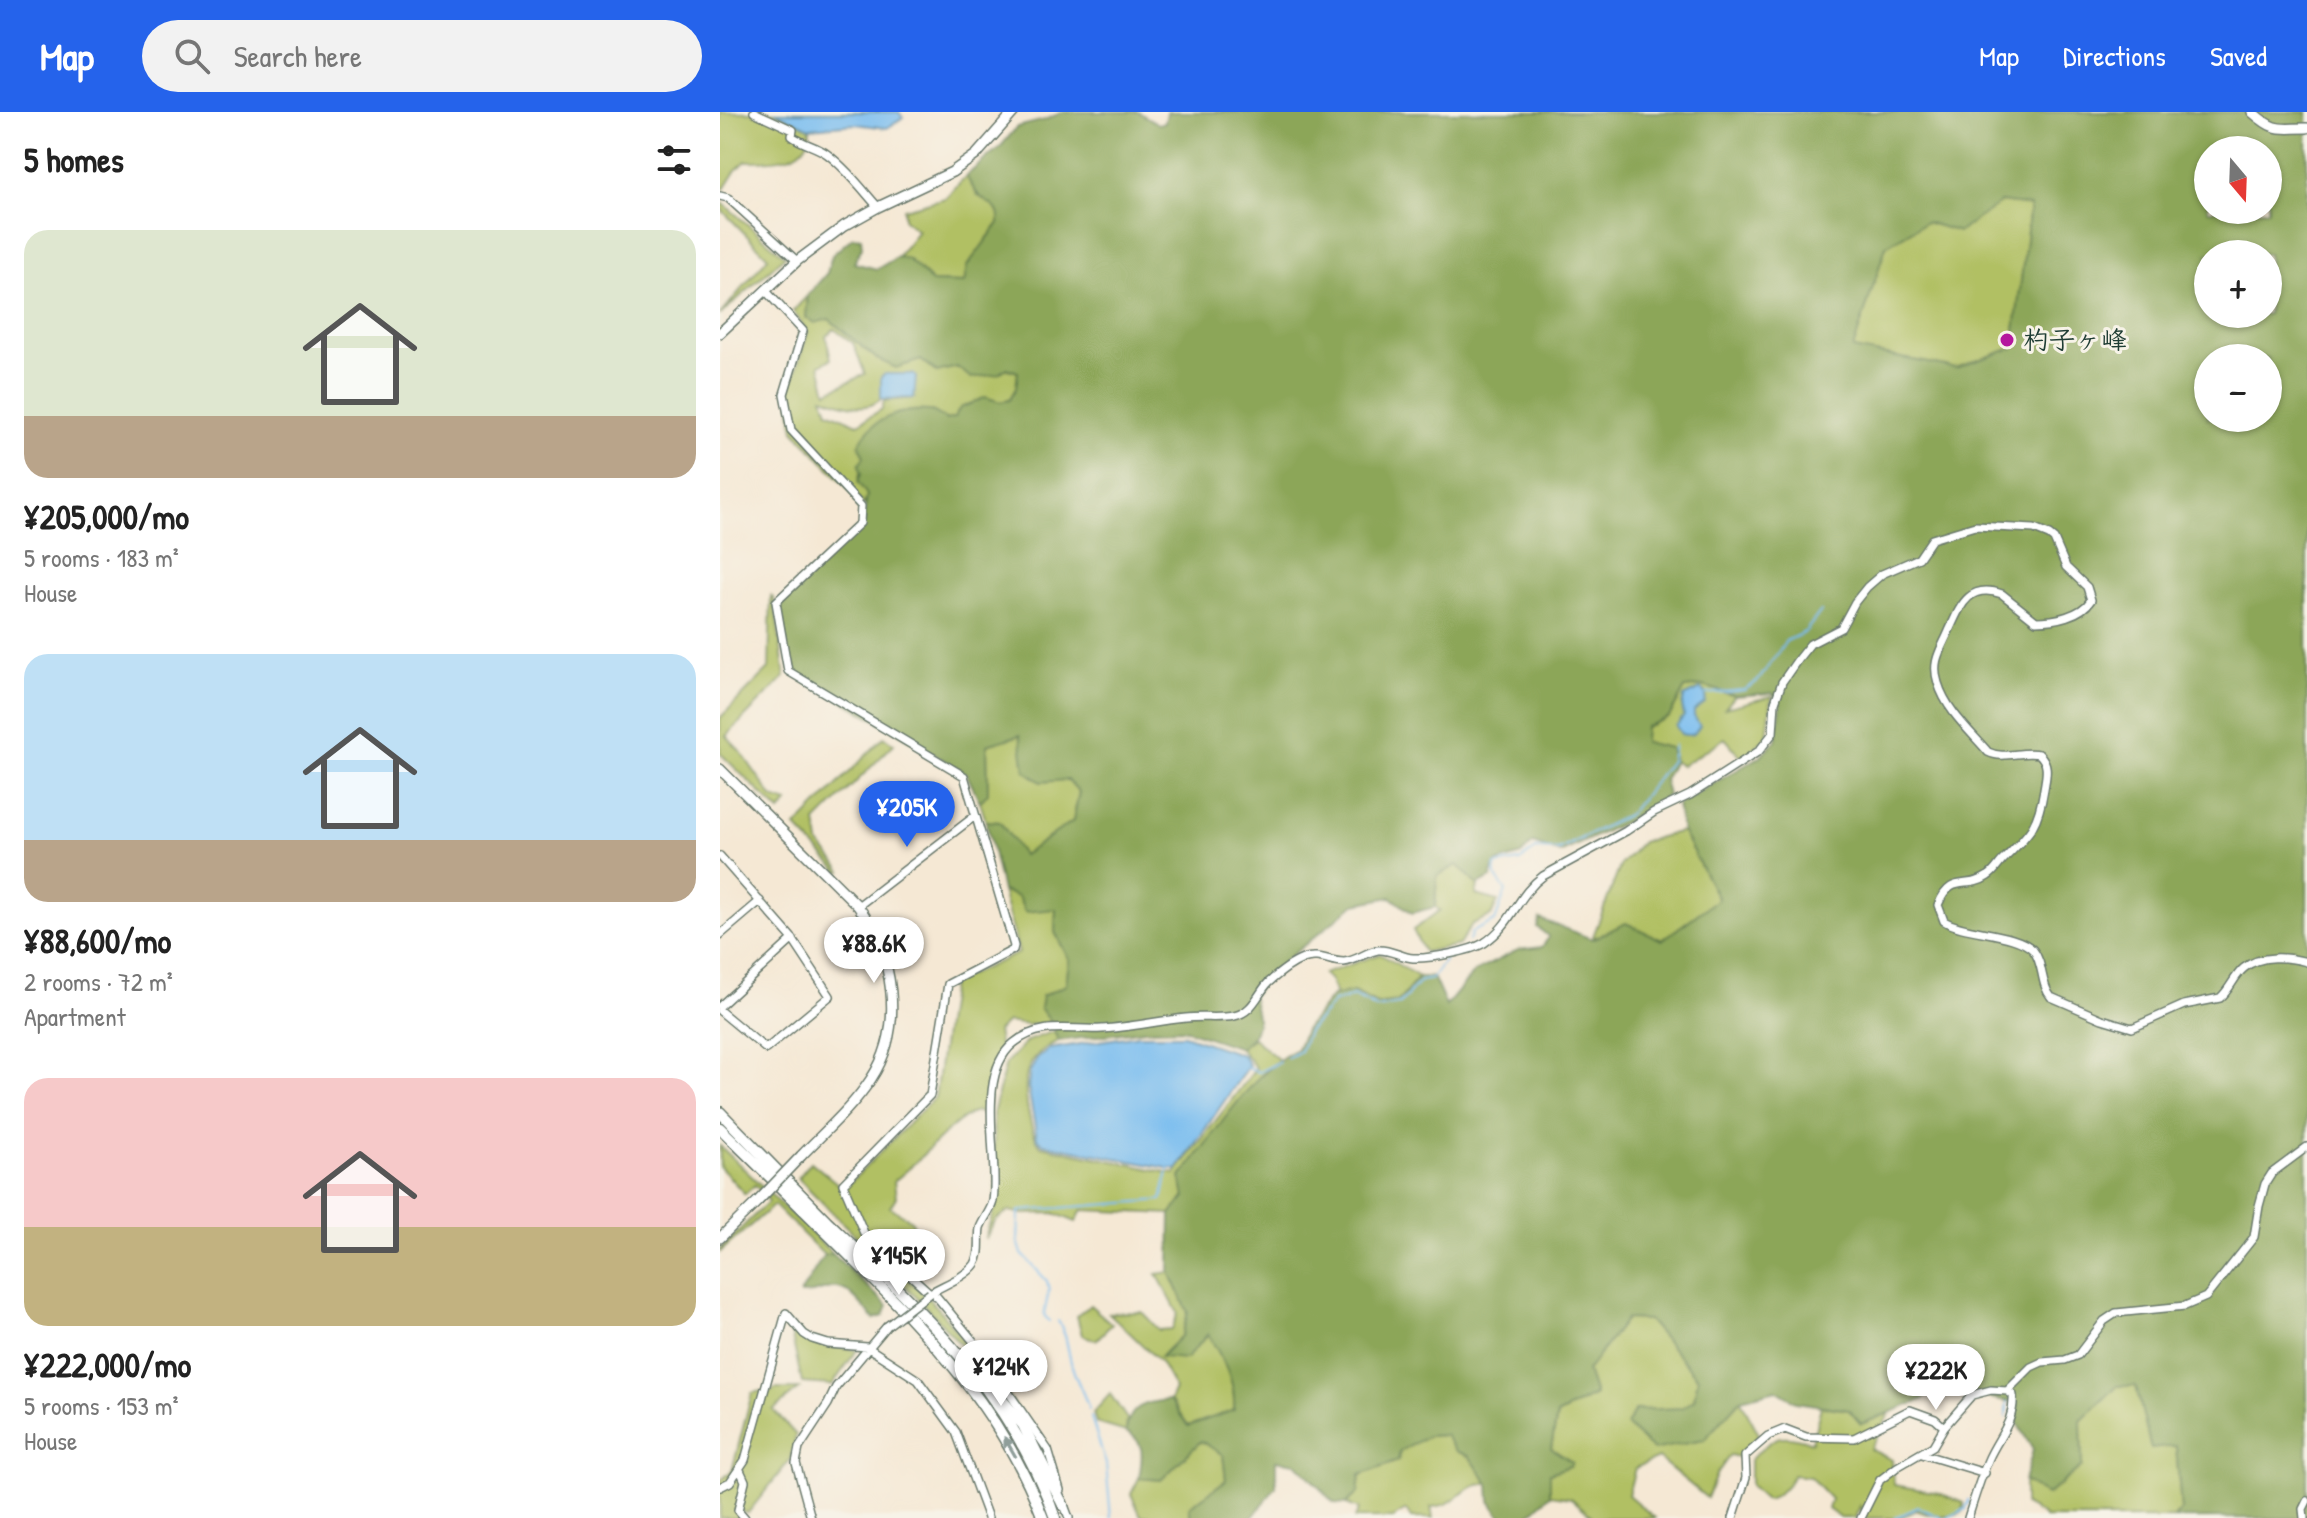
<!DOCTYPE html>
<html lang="en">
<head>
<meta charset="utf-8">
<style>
	:root { --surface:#fff; --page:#f2f2f2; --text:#222; --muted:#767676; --accent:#2563eb }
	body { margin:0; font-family:"Patrick Hand","Klee One",sans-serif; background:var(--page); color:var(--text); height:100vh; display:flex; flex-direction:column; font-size:30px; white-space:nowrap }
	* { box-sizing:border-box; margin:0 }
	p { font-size:26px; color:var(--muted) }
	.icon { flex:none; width:44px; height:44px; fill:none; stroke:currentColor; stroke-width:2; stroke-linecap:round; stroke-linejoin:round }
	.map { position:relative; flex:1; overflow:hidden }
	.details { display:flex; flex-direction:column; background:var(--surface); width:720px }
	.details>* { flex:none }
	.needle { width:52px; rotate:161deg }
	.tools { position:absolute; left:1474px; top:24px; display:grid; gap:16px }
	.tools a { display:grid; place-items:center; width:88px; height:88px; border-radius:50%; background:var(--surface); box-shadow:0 2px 6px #0004; font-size:40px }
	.price { position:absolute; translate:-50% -68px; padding:0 18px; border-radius:28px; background:#fff; color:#222; font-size:26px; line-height:52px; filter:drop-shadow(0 2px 4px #0008) }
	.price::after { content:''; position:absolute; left:50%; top:48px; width:24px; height:18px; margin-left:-12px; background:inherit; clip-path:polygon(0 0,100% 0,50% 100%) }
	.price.current { background:var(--accent); color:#fff }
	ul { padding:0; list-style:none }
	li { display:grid; align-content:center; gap:16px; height:424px; padding:0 24px }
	li span { display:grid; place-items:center; height:248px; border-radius:24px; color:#555 }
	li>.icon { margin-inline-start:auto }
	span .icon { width:144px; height:144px; fill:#fffc; stroke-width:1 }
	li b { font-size:34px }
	h2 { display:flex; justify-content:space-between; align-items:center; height:96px; padding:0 24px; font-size:34px }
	header { display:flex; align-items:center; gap:48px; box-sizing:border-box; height:112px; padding:0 40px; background:var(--accent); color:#fff }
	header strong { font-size:38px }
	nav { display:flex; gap:44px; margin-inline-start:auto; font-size:28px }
	.search { width:560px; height:72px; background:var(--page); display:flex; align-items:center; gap:20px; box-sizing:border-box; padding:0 28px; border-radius:44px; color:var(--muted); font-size:30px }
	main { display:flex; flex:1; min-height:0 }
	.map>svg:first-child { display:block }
</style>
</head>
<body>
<header>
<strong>Map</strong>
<div class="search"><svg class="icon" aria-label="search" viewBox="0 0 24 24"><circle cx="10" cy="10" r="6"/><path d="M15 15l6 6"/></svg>Search here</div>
<nav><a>Map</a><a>Directions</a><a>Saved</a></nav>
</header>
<main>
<section class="details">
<h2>5 homes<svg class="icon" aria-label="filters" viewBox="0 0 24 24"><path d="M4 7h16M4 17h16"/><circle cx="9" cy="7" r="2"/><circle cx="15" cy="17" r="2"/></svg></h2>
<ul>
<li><span style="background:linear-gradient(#dfe7d0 75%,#b9a48a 0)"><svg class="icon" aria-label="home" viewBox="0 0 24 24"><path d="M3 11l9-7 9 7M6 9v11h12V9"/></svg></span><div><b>¥205,000/mo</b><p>5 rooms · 183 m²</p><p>House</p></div></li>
<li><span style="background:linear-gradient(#bfe0f5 75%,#b9a48a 0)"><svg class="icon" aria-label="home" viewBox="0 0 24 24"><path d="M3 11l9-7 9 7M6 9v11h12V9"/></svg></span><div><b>¥88,600/mo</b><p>2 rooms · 72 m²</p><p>Apartment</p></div></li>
<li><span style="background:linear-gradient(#f6c9c9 60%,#c2b280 0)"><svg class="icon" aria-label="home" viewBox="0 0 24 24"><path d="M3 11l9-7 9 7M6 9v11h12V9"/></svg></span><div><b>¥222,000/mo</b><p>5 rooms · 153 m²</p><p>House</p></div></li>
</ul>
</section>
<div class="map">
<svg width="1587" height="1406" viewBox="0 0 1587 1406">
	<rect width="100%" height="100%" fill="#f7f3e8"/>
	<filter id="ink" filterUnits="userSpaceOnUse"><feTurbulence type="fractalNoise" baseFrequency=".0125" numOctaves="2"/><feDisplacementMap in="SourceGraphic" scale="16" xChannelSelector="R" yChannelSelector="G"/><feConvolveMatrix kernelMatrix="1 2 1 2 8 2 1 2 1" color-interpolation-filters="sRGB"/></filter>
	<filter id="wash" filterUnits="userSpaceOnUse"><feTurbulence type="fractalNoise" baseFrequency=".006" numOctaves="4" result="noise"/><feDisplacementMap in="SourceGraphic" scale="32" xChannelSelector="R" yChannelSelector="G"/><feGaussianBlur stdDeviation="1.8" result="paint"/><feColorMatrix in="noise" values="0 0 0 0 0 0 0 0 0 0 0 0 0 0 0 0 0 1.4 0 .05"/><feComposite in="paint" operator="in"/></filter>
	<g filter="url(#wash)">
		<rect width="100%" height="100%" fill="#f5e8d4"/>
		<path fill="#b1c063" stroke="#687e4c" stroke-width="2" fill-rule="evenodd" d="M0 0H55L90 16C91 50 51 49 26 49L16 58 4 77 0 76Z
			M246 64 258 84 273 92 280 104 279 111 266 128 244 171 212 170 188 147 177 145 198 119 184 108V97L225 86Z
			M0 89 65 144 0 203 48 145 0 96Z
			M1281 90 1310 94 1293 236 1236 256 1132 237 1166 134 1206 110 1239 120Z
			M88 183 86 206 109 207 157 247 201 248 216 260C242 253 273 252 298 260L296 277 289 288 234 306 226 308 212 299 144 345 138 369 147 383 144 393 74 318 69 281 88 220 73 199ZM114 217 133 231 145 262 107 280 100 253 111 247 106 224ZM161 265 194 286 164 289 162 297 138 312 108 299 103 285C122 291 144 302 161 287Z
			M51 484 54 487 65 565 6 624 21 640 53 686 68 691 60 700 0 641V606L49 557Z
			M984 574 1015 584 1005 596 1052 584 1047 625 1022 646 1005 626 961 654 954 649 950 636 923 630 925 615 949 605 965 576Z
			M301 623 321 670 348 667 359 680 353 709 303 743 280 710 266 709 260 690 268 680 267 633Z
			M164 625 174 632 96 710 99 731 122 759 119 760 76 715Z
			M962 719 998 787 942 828 906 811 872 827 901 752 922 730Z
			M737 752 758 773 756 783 778 789 771 804 752 812 739 833 704 840 693 818 720 798 715 795 717 763Z
			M282 779 336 797 335 820 349 848 346 873 320 896 331 910 308 913 287 910 277 919 280 937 274 950 267 1005 256 999C224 1015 203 1047 174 1069L176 1085 170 1095 191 1108 206 1135 178 1156 217 1195 296 1294 215 1204 78 1066 91 1050 124 1077 215 985 231 871 299 841Z
			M660 842 699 865 679 889 658 893 634 880 616 883 610 868 603 862Z
			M334 919 338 929C305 945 302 965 308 998 311 1012 312 1023 321 1034L455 1062 536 956 520 936 533 926 559 948 539 965 461 1065 465 1085 451 1102 362 1098 356 1110 334 1101 304 1102 289 1099 276 1108 265 1127 276 1091 273 1002 286 951 307 929Z
			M0 1034 113 1142 104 1143 54 1093 0 1140V1137L49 1089 35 1073 25 1082 0 1055Z
			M450 1160 468 1200 462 1223 488 1221C503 1247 516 1268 514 1299L468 1314 450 1288 455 1277 440 1250 389 1201 422 1200 439 1218 452 1217 458 1201 437 1162Z
			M370 1193 392 1212 376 1228 362 1223 357 1204Z
			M905 1207 928 1208 978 1266 974 1288 962 1296 984 1328 1020 1287 1039 1322 1018 1345 1010 1343 996 1363 987 1386 938 1346 915 1356 908 1383 935 1406H874L851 1386 830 1383V1361L850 1354 831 1336 837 1303 875 1283 867 1259Z
			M71 1220 96 1233 137 1238 112 1273 82 1271Z
			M1397 1273 1416 1274 1431 1337 1456 1334 1461 1398 1454 1406H1324L1323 1403 1304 1393V1369L1327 1383 1362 1354 1361 1309Z
			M55 1277H79L53 1298 76 1323 70 1348 28 1401 15 1398 20 1406H0V1369L12 1359 32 1281 41 1279 46 1283Z
			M390 1282 407 1307 406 1320 376 1311 373 1301Z
			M1101 1294 1129 1298 1141 1312 1170 1301 1150 1337 1172 1348 1174 1373 1219 1381 1244 1391 1243 1400C1225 1406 1214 1405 1196 1398L1179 1406H1145L1140 1394 1135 1406H1120L1108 1397 1111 1387 1090 1365 1073 1363 1065 1376 1049 1388 1044 1387 1030 1374V1348C1057 1323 1055 1320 1092 1330Z
			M726 1323 736 1339 749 1344 769 1372C741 1371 741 1393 711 1395L713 1406H691L686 1398 673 1406H635L639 1397 626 1392 638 1381 640 1363 678 1349 679 1340 708 1324Z
			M481 1328 503 1343 506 1368 470 1395 471 1406 421 1404 411 1382 419 1366 441 1368Z"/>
		<path fill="#8ca659" stroke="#567246" stroke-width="2" fill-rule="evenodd" d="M342 0H418L439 12 445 10 447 0H1587V1406H1454L1461 1398 1456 1334 1431 1337 1416 1274H1397L1361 1309 1362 1354 1327 1383 1304 1369 1313 1338 1297 1311 1298 1291 1260 1284 1237 1267 1220 1272 1202 1288 1141 1312 1129 1298 1076 1290 1056 1278 1021 1287 984 1328 933 1338 906 1313 915 1298 962 1296 974 1288 978 1266 928 1208 906 1207 867 1259 875 1283 837 1303 831 1336 852 1350 850 1354 830 1361V1383L806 1406 781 1405 770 1389 769 1372 749 1344 736 1339 725 1323 708 1324 680 1340 678 1349 640 1363 638 1381 626 1392 614 1391 576 1351 556 1348V1375L532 1406H471L469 1395 506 1368 503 1343 481 1329 441 1368 419 1366C422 1347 427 1329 406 1320 409 1293 426 1290 450 1288L468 1314 514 1298C516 1268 503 1248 488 1222L466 1247 440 1245 462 1223 468 1200 450 1160 451 1102 465 1085 461 1065C491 1027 533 958 577 937L585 918 612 884 634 880 658 893 679 889 699 865H713L726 894 754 860 798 838 822 835 829 825 817 815 820 807 872 827 906 811 942 828 998 787 962 719 957 693 1039 645 1056 628 1061 593 1053 581 1015 584 984 574 965 576 949 605 925 615 924 630 950 636 954 649 944 668 948 683 905 710 840 741 813 731 801 743 776 751 771 766 758 773 737 753 717 764 715 795 692 801 671 785 635 792 545 865 532 884C539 909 542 919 520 936L464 917 425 918 338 929 331 910 320 896 322 884 346 873 349 848 335 820 336 797 305 800 298 785 282 779 266 709 280 710 303 743 353 709 359 680 348 668 321 670 305 659 300 623 267 633 268 681 260 690 246 661 71 558 59 493 143 413 147 383 138 370 141 362 139 353 144 345 139 333C149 307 182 296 209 299 215 299 221 304 226 308L234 306 240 296 266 285 280 290 289 288 296 276 298 260 287 256 278 262 251 266 237 255 217 260 201 248 176 256 157 247 109 207 95 211 86 205 88 183 107 161 112 143 133 125 141 126 142 135 134 151 157 157 177 145 188 147 212 170 244 171 247 154 279 111C281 92 266 93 257 81 253 76 249 70 246 64L282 33 297 15 325 8ZM1488 38H1548V98H1488ZM1281 90 1310 94 1293 236 1236 256 1133 237 1166 134 1206 110 1239 120ZM1488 142H1548V202H1488ZM1488 246H1548V306H1488Z
			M113 1142 168 1194 164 1204 154 1207C143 1195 130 1174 112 1176 99 1177 97 1183 80 1182L104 1143Z"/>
		<path fill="#7abdef" stroke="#4c7d92" stroke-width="2" d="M55 0H179L183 6 167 16 135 12 90 16Z
			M165 262H193L196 265 194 286 161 287V265Z
			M981 577 986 582 985 591 974 599V604L980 614C975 622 971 625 961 622L956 614 964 604 962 594 964 585Z
			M418 923H464L523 943 529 953 457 1058 323 1032 317 1026 308 975 310 959 317 947 329 937Z"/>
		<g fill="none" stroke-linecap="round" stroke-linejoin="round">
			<path stroke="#7abdef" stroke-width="2" d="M986 582 1024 578 1038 569 1066 529 1085 520 1101 499
				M749 829 752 820 775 809 786 779 776 765 775 753 800 749 816 737 839 738 909 702 951 649 954 633
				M567 946 580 939 588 919 614 890 634 884 657 896 680 892 700 869 712 867 725 847
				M527 956 539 960 559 950
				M329 1209 324 1203 329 1178 327 1169 302 1142 298 1129 299 1099 442 1088 449 1054
				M338 1209C348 1224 347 1238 352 1254 356 1269 365 1282 369 1298
				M371 1305 386 1352 391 1406
				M1286 1305 1287 1290
				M1175 1406 1198 1395 1222 1406
				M1226 1406 1246 1397 1249 1388"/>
		</g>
	</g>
	<g filter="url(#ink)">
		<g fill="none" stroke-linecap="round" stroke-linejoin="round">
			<defs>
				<path id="street" d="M34 0 73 18 72 24C82 32 96 34 107 42 126 56 142 77 158 95
					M0 84 8 86 77 149
					M45 178 83 219 64 282 71 318 141 394 140 411 56 490 68 559 244 664 294 834 293 838 228 872 210 983 123 1072 144 1121 210 1181 217 1185 254 1230 328 1338 340 1378
					M0 744 71 825 110 884 46 937 0 899
					M138 794 255 704
					M0 823 40 789
					M0 894 73 827
					M210 1181C223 1173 246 1165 255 1152 262 1141 258 1128 260 1116 263 1107 271 1099 273 1089 280 1047 254 963 294 931 321 909 351 919 382 917 410 915 438 909 466 906 482 904 499 907 514 904 533 900 537 883 548 871 558 862 570 852 583 847 599 841 609 850 624 850 636 849 646 840 658 838 670 837 681 845 693 846 709 847 751 839 764 831 793 812 797 783 823 764L906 719 934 700 970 683 1039 639 1053 621 1055 590 1062 570 1078 547 1090 532 1121 516 1135 490 1147 475 1162 462 1199 446 1212 427 1255 414 1314 417 1329 423 1334 427 1346 455 1367 475 1371 488C1361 504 1334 509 1316 509L1282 482C1248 470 1240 495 1229 519 1221 538 1211 549 1218 571 1226 598 1250 619 1268 640 1284 648 1302 638 1319 642 1330 652 1326 664 1324 677 1318 714 1311 720 1285 746 1279 751 1275 760 1268 764 1246 779 1232 760 1218 793L1224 809C1245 822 1296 820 1313 838 1324 851 1320 872 1331 885L1382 907 1412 916 1464 893 1500 886C1510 878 1514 864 1524 856 1541 842 1568 845 1587 850
					M1287 1279 1311 1255 1322 1250 1345 1248 1358 1243 1384 1209 1396 1201 1465 1194 1486 1185 1534 1125 1539 1094 1545 1072 1552 1061 1587 1035
					M1202 1342 1265 1361
					M20 1358 25 1369 18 1398 25 1406
					M0 1375 10 1370 25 1348 66 1201 84 1222 92 1227 108 1232 147 1235 198 1268 236 1320 268 1406
					M343 1390 349 1406
					M91 1406 76 1351 79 1336 108 1292 116 1275 167 1214
					M1013 1406 1026 1366 1025 1344 1048 1324 1065 1317 1086 1325 1134 1326 1190 1298 1215 1307 1224 1315
					M1141 1406 1160 1368 1177 1355 1213 1334 1224 1315 1252 1283 1271 1278 1287 1279
					M1248 1406C1254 1387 1261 1364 1269 1346 1279 1324 1295 1309 1293 1283L1287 1279
					M1584 1406 1583 1397 1587 1389"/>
				<path id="secondary" d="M1532 0C1556 21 1558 16 1587 16
					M0 221 77 149 124 114 158 95 232 60 256 43 294 0
					M0 657 138 794C173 842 186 914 151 967 132 996 104 1020 81 1044
					M0 1126 38 1089"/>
				<path id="primary" d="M0 1000C36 1037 71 1073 107 1109 198 1196 294 1283 335 1406
					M0 1016C45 1060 90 1104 134 1148 213 1227 283 1300 323 1406
					M273 1277 303 1313 343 1393"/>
			</defs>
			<use href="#street" stroke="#6a796c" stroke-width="10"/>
			<use href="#secondary" stroke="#6a796c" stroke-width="12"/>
			<use href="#primary" stroke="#6a796c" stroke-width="13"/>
			<use href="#street" stroke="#fff" stroke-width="7"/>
			<use href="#secondary" stroke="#fff" stroke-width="9"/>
			<use href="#primary" stroke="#fff" stroke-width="10"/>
			<defs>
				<path id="street-bridge" d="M167 1214 210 1181"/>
				<path id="secondary-bridge" d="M38 1089 81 1044"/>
			</defs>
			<use href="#street-bridge" stroke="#6a796c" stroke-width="10" stroke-linecap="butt"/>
			<use href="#secondary-bridge" stroke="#6a796c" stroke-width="12" stroke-linecap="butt"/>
			<use href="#street-bridge" stroke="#fff" stroke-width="7"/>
			<use href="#secondary-bridge" stroke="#fff" stroke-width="9"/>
		</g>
		<defs><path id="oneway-solid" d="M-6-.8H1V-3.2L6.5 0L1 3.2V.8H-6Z" transform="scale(2)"/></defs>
		<use fill="#8f9e9a" href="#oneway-solid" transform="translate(290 1335) rotate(-120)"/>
	</g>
	<circle fill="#b5179e" stroke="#f7f3e8" stroke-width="3" cx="1287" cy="228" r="8"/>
	<g text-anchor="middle" stroke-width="6" stroke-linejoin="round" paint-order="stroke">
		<g font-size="26" font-weight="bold" fill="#1f3d34" stroke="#f7f3e8" text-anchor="start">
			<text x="1303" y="237">杓子ヶ峰</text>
		</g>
	</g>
</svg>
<div class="tools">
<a><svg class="needle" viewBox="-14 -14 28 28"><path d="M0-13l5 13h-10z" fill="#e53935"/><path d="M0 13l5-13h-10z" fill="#767676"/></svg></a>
<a>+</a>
<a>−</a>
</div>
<b class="price current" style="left:187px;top:737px">¥205K</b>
<b class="price" style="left:154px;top:873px">¥88.6K</b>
<b class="price" style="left:179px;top:1185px">¥145K</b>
<b class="price" style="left:281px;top:1296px">¥124K</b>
<b class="price" style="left:1216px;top:1300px">¥222K</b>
</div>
</main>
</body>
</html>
